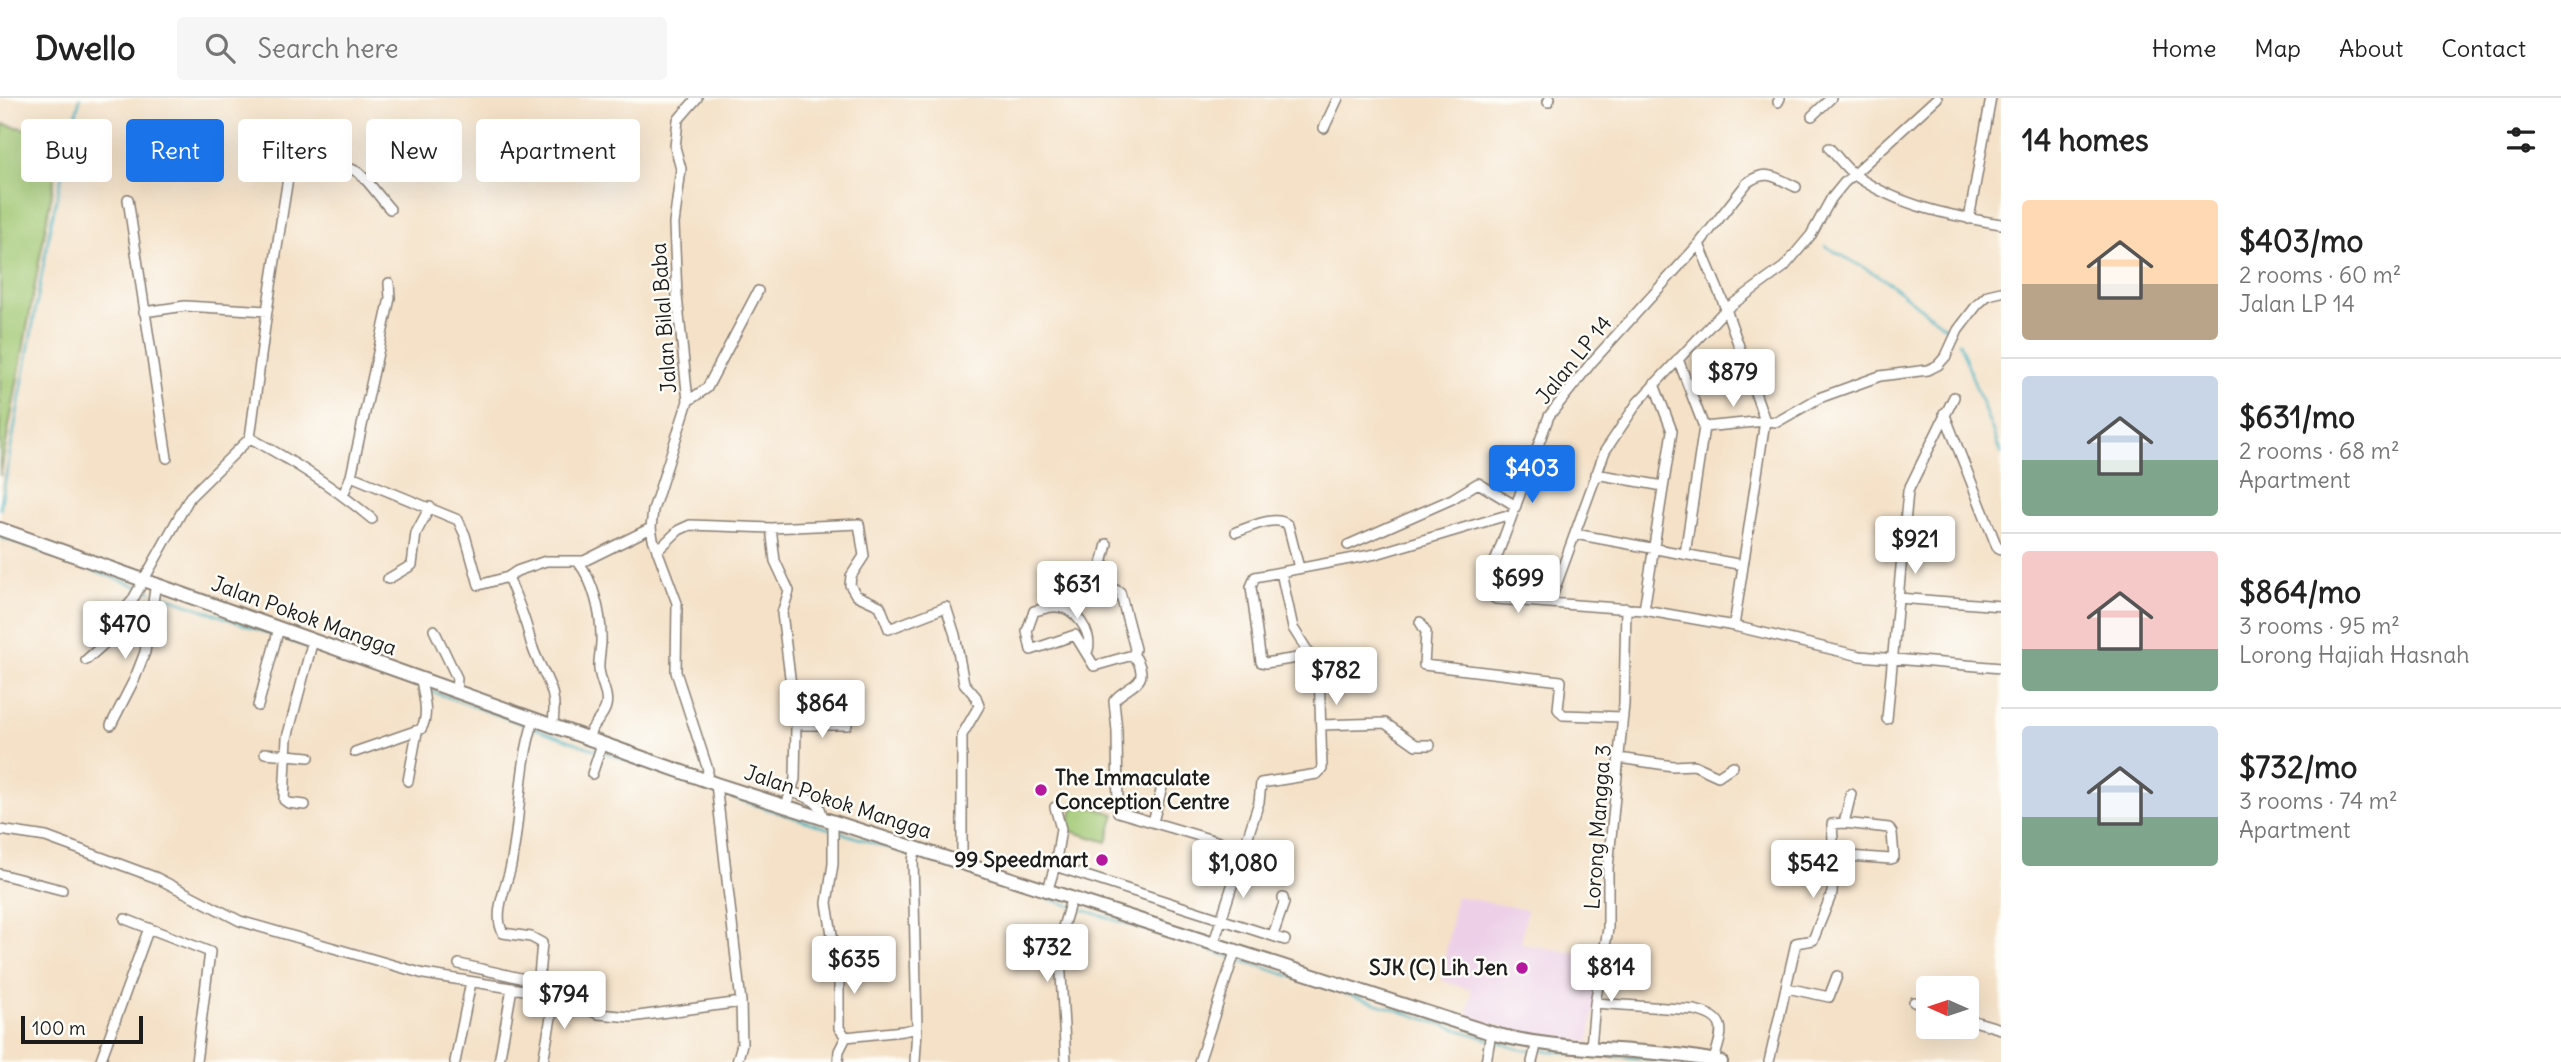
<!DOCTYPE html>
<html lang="en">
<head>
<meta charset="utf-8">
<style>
	:root { --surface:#fff; --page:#f6f6f6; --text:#222; --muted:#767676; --line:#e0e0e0; --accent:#1a73e8 }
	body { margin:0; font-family:Delius,sans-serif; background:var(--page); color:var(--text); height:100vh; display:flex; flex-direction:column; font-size:26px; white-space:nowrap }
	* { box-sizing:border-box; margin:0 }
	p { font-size:23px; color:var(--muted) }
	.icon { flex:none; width:38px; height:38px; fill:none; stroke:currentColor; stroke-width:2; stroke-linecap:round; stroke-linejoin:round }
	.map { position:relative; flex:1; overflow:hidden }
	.sheet { display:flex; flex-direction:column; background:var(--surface); width:560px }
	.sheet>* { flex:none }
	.guide { position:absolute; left:21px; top:21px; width:665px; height:63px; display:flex; gap:14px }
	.needle { width:46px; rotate:273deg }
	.controls { position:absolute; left:1916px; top:878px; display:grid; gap:14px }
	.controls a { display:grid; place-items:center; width:63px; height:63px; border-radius:7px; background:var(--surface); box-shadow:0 7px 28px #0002; font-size:35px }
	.scale { position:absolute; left:21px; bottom:18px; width:122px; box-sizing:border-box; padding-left:7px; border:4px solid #1c1c1c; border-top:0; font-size:19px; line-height:24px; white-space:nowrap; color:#1c1c1c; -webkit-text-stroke:5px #fdfcf7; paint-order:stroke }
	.price { position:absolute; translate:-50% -60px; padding:0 16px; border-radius:7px; background:#fff; color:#222; font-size:23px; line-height:46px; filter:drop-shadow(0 2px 4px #0008) }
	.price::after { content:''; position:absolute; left:50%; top:42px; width:21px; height:16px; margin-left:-10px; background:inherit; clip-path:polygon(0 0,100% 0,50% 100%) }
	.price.selected { background:var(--accent); color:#fff }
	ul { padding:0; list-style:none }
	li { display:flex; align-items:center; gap:21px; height:175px; padding:0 21px }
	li+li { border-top:2px solid var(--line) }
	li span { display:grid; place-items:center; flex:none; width:196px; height:140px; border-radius:7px; color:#555 }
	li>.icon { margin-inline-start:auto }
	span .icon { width:84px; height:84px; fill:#fffc; stroke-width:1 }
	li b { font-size:30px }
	h2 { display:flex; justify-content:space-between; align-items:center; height:84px; padding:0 21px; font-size:30px }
	.pill { padding:0 24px; border-radius:7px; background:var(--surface); box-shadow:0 7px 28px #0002; font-size:24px; line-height:63px }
	.pill.selected { background:var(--accent); color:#fff }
	header { display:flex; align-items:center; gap:42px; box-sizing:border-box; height:98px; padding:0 35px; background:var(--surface); border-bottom:2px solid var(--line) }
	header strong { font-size:33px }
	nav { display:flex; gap:38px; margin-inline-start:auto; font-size:24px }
	.search { width:490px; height:63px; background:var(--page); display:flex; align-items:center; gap:18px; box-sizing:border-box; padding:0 24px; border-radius:7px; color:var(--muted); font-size:26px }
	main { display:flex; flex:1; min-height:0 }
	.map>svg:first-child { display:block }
</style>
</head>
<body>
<header>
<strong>Dwello</strong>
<div class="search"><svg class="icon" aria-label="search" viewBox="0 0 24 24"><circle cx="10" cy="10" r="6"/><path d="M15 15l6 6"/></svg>Search here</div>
<nav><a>Home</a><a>Map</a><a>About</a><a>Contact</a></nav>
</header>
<main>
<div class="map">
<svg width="2001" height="964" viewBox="0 0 2001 964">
	<rect width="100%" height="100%" fill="#fdfcf7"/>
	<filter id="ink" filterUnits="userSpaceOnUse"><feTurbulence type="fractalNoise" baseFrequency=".0143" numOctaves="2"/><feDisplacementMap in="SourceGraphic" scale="14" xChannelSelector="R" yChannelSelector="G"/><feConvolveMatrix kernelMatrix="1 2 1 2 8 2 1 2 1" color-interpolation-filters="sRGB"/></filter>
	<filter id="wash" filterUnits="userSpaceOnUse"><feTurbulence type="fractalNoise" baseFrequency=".00686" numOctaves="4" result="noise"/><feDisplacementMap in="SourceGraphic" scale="28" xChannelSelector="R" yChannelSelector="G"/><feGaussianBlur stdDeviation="1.57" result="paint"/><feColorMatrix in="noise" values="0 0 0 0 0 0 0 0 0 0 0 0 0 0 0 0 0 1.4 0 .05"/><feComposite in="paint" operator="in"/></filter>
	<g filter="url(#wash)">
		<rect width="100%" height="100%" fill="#f4e1c7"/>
		<path fill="#edd0e8" d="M1456 798 1527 812 1521 846 1603 859 1589 944 1518 934 1467 917 1472 892 1441 882Z"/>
		<path fill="#a0c772" stroke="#5e7247" stroke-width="2" d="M3 26 62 39 0 378V53Z
			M1075 704 1115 716 1107 744 1067 732Z"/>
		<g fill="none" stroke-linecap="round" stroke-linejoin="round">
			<path stroke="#43b0c0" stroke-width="2.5" d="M1825 148 1884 181 1952 234
				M1959 244 2001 356
				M0 411 51 125 80 0
				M0 439 28 449
				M36 452 151 493
				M157 495 273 537
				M279 539 596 652
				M602 654 715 694
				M721 696 911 757
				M918 759 1519 951 1532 952
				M1539 952 1675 963"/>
		</g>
	</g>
	<g filter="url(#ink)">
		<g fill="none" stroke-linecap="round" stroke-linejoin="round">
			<defs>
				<path id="street" d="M697 0 678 22 675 49 681 71 674 126 677 198 688 303 653 412 651 430 653 441 677 505 676 574 708 672 706 682
					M1548 4 1550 0
					M1778 4 1780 0
					M1812 18 1831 0
					M1324 30 1338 0
					M1829 50C1838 59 1846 71 1856 78 1899 108 1951 118 2001 126
					M1796 89C1776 80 1767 70 1747 85L1699 146 1592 264 1549 318 1487 485 1489 496 1496 501 1644 512 1734 528 1860 558 2001 570
					M128 101 167 360
					M1969 121 1991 0
					M1699 146 1726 211 1765 323 1734 528
					M144 214 185 208 267 213
					M1678 261 1704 329 1685 456
					M688 303 707 290 758 193
					M1944 315 1997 449 2001 451
					M1704 329 1765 323 1777 324 1819 300 1880 278 1928 272 1938 267 1946 258 1958 232 1977 207 1988 197 2001 194
					M250 340 267 213 290 67 294 62C309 61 349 66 360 76 371 86 380 100 390 111
					M250 340C293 363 334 389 372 421
					M1596 376 1663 388
					M351 378 458 422 465 437 479 487 508 479
					M343 397 351 378 390 200 389 185
					M771 430 775 463 789 493 782 515 796 627 795 681 786 708
					M1236 434C1251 429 1275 416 1288 427L1299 470
					M1575 436 1743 467
					M1107 446 1100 474 1101 485 1120 494 1135 551 1133 558
					M1348 447 1452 401 1478 385 1516 408
					M657 453 679 432 690 427 771 430 859 426 864 458 851 478 850 487 856 497 880 508 889 531 946 509 955 537 964 585 976 599 979 608 962 637V764
					M579 465C593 483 601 514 601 538 602 549 598 560 599 571 600 584 609 596 606 608 604 618 592 627 587 641
					M388 481 412 467 416 435 430 409
					M1898 500 2001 508
					M1550 504 1605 353 1638 304 1726 211 1784 169 1811 137 1831 101 1844 85 1937 0
					M1644 512 1672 333 1654 286
					M1420 524 1426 534 1424 567 1561 583 1558 611 1563 617 1623 619
					M434 532 457 580 456 594
					M1086 553 1088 552C1093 535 1075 509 1057 509 1050 508 1041 512 1034 513L1027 533 1031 552 1075 537 1094 568 1129 558 1136 560C1152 589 1126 586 1114 603L1117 633 1118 714 1243 751
					M1311 558 1265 565 1261 564 1251 489 1255 479 1376 456 1504 418 1511 419
					M86 562 104 546 112 525 132 503 190 399 250 340
					M258 608 279 530
					M1887 621 1908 393 1954 299
					M111 627 135 580 145 554 156 485
					M796 627H847
					M1321 627 1385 625 1416 647H1430
					M552 629C561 587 539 577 530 541 525 519 517 501 508 479L517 473 546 463H584L651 430
					M355 654 421 631C430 617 423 597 421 581
					M265 655 309 659
					M1619 660 1673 668 1694 667 1718 678 1733 668
					M592 676 602 646
					M408 683 417 634
					M716 686 741 904 742 946 737 964
					M792 694C806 699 822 702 822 720
					M305 707 288 705 284 702 287 640 313 542
					M833 723V766L827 805 839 881V930L846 939
					M1153 724 1163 685
					M1844 725 1889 730 1892 735 1894 759 1891 761 1834 757 1832 726 1844 725 1851 696
					M0 732 46 739 157 780 240 823 424 876 555 897 598 916 631 919 741 904
					M1055 768 1285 842
					M0 776 62 792
					M1048 791 1055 768 1061 731 1055 709
					M125 821 210 854 196 964
					M1273 837 1284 805 1283 800
					M1214 844 1259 704 1261 685 1317 676 1322 671 1319 571 1293 530 1281 474
					M459 866 529 882 539 878 542 845 531 839 503 835C493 817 505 791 510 772 521 723 518 670 534 622
					M1787 890 1829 899 1837 878
					M1914 904 1928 909
					M1595 905 1694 912C1730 920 1722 934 1714 962
					M1967 921 2001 931
					M1591 949 1595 905 1608 831V770L1624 606 1626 510
					M100 964 149 830
					M455 964 471 884
					M499 964 512 890
					M543 964 555 897
					M838 964 839 953 846 939 903 933 917 930
					M915 964 917 930 913 762 916 749
					M1066 964 1059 842 1072 799
					M1199 964 1236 851
					M1486 964 1491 935
					M1532 964 1537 944
					M1769 964 1796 845 1813 842 1832 795 1834 757"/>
				<path id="secondary" d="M0 431 716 686 1491 935C1565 956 1646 948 1721 964"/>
			</defs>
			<use href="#street" stroke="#887e72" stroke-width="12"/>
			<use href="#secondary" stroke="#887e72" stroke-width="16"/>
			<use href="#street" stroke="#fff" stroke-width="9"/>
			<use href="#secondary" stroke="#fff" stroke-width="12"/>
		</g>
	</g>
	<g fill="#b5179e" stroke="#fdfcf7" stroke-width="2.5">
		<circle cx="1041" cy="692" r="7"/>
		<circle cx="1102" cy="762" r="7"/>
		<circle cx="1522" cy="870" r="7"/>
	</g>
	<g text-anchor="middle" stroke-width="5" stroke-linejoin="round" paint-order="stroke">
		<g font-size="21" fill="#1c1c1c" stroke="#fdfcf7">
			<text transform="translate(664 220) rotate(-94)" y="7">Jalan Bilal Baba</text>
			<text transform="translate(1574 262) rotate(-51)" y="7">Jalan LP 14</text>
			<text transform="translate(304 518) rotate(20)" y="7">Jalan Pokok Mangga</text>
			<text transform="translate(838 704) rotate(18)" y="7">Jalan Pokok Mangga</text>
			<text transform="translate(1598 729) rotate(-86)" y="7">Lorong Mangga 3</text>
		</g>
		<g font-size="21" font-weight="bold" fill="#1c1c1c" stroke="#fdfcf7" text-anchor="end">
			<text x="1055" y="687" text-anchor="start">The Immaculate<tspan x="1055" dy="24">Conception Centre</tspan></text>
			<text x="1088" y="769">99 Speedmart</text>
			<text x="1508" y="877">SJK (C) Lih Jen</text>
		</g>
	</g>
</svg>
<div class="controls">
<a><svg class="needle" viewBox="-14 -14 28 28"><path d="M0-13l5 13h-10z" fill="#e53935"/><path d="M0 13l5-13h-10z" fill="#767676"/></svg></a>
</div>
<div class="scale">100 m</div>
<b class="price" style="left:1733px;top:311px">$879</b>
<b class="price selected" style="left:1532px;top:407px">$403</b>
<b class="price" style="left:1915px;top:478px">$921</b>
<b class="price" style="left:1518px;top:517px">$699</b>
<b class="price" style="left:1077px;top:523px">$631</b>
<b class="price" style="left:125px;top:563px">$470</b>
<b class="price" style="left:1336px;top:609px">$782</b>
<b class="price" style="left:822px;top:642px">$864</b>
<b class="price" style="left:1243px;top:802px">$1,080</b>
<b class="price" style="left:1813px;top:802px">$542</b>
<b class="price" style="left:1047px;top:886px">$732</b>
<b class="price" style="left:854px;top:898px">$635</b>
<b class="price" style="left:1611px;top:906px">$814</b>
<b class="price" style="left:564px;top:933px">$794</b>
<div class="guide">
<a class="pill">Buy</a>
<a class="pill selected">Rent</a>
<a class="pill">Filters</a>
<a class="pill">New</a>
<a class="pill">Apartment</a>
</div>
</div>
<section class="sheet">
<h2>14 homes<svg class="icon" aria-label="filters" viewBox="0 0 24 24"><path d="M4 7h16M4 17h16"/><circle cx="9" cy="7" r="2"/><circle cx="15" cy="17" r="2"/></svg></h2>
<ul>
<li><span style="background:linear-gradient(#ffd9b3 60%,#b9a48a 0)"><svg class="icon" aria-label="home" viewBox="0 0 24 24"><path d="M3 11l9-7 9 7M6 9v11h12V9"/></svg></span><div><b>$403/mo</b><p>2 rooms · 60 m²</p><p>Jalan LP 14</p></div></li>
<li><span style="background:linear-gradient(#c9d6e8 60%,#7fa58c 0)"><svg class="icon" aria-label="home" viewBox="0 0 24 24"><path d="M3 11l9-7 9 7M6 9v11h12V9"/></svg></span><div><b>$631/mo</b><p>2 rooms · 68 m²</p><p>Apartment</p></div></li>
<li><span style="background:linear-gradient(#f6c9c9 70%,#7fa58c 0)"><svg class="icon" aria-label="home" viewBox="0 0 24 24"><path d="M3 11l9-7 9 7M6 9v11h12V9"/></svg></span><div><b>$864/mo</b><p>3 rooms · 95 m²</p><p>Lorong Hajiah Hasnah</p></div></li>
<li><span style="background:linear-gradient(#c9d6e8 65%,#7fa58c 0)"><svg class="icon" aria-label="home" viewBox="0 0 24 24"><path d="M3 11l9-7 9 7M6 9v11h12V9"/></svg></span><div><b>$732/mo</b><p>3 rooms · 74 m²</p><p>Apartment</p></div></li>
</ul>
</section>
</main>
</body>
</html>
